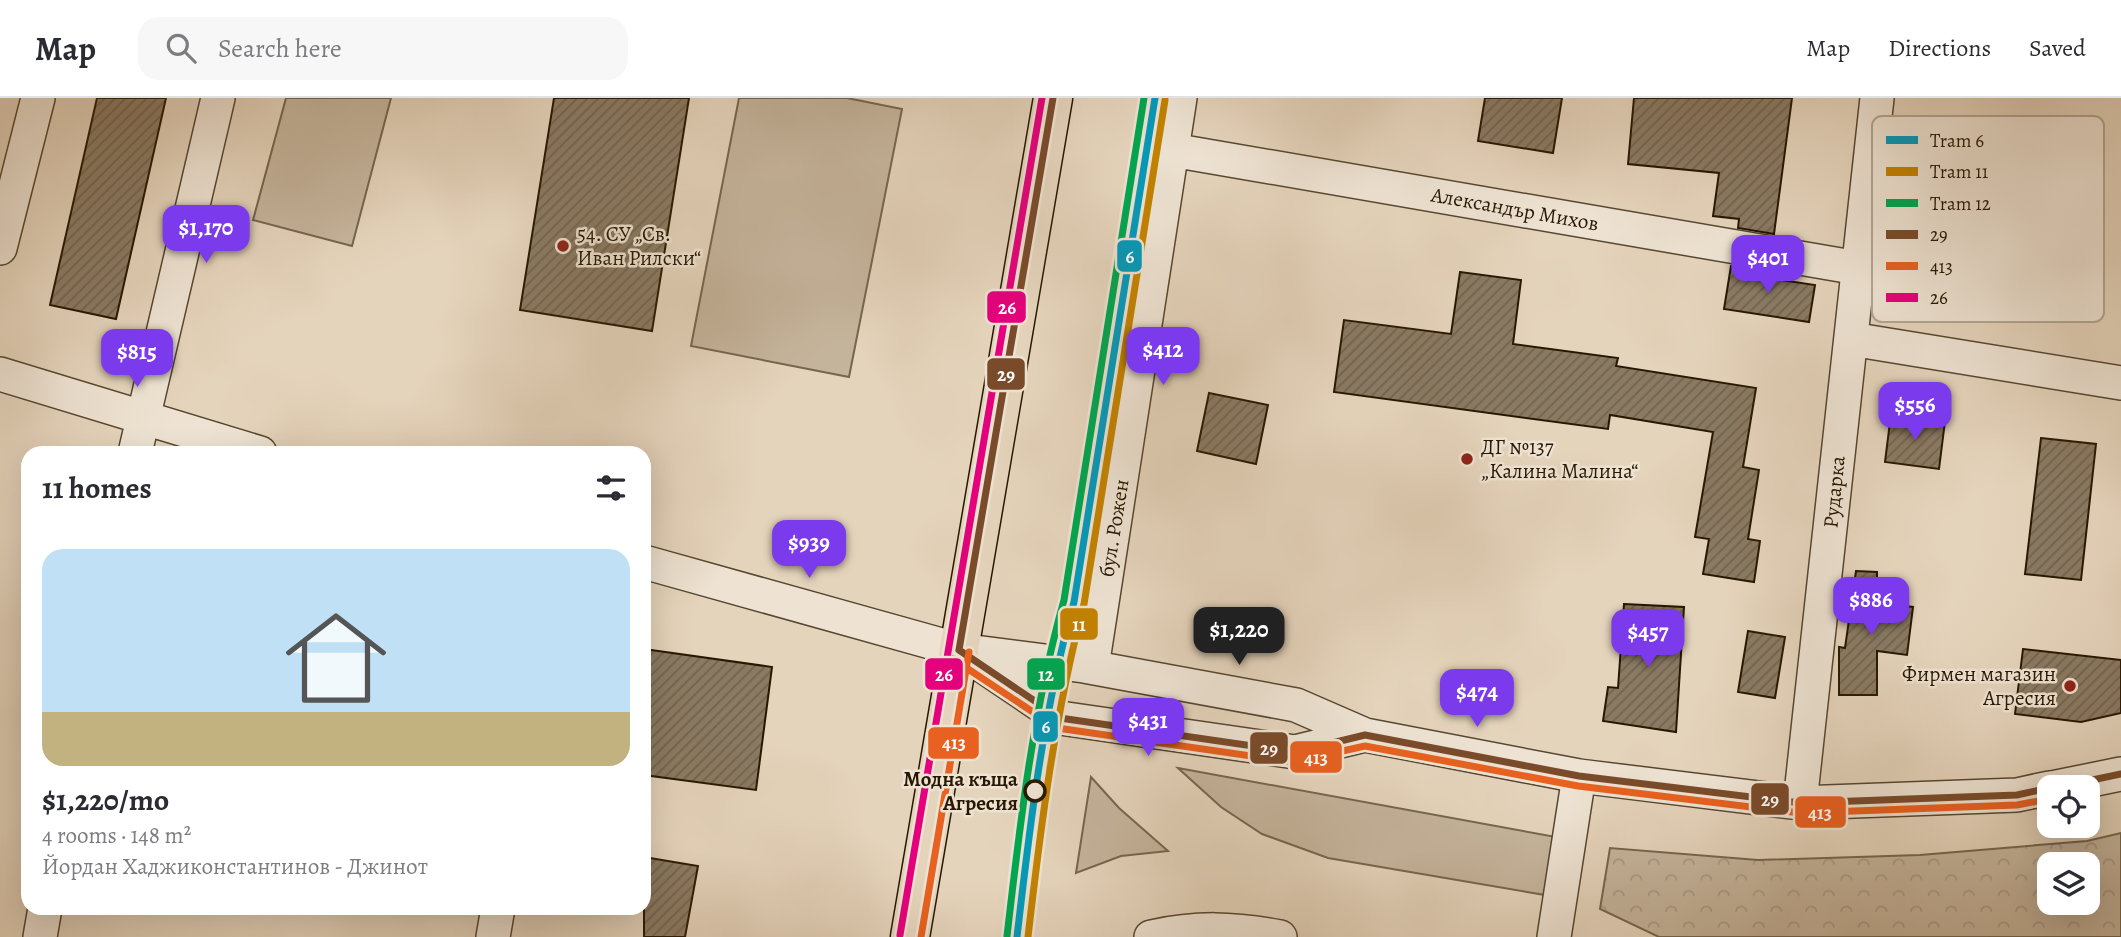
<!DOCTYPE html>
<html lang="en">
<head>
<meta charset="utf-8">
<style>
	:root { --surface:#fff; --page:#f7f7f7; --text:#2b2b33; --muted:#7c7c81; --line:#e1e1e2; --accent:#7c3aed }
	body { margin:0; font-family:Alegreya,serif; background:var(--page); color:var(--text); height:100vh; display:flex; flex-direction:column; font-size:26px; white-space:nowrap }
	* { box-sizing:border-box; margin:0 }
	p { font-size:23px; color:var(--muted) }
	.icon { flex:none; width:38px; height:38px; fill:none; stroke:currentColor; stroke-width:2; stroke-linecap:round; stroke-linejoin:round }
	.map { position:relative; flex:1; overflow:hidden }
	.drawer { position:absolute; left:21px; top:348px; width:630px; height:469px; display:flex; flex-direction:column; background:var(--surface); border-radius:21px; box-shadow:0 7px 28px #0002 }
	.drawer>* { flex:none }
	.tools { position:absolute; left:2037px; top:677px; display:grid; gap:14px }
	.tools a { display:grid; place-items:center; width:63px; height:63px; border-radius:14px; background:var(--surface); box-shadow:0 7px 28px #0002; font-size:35px }
	.price { position:absolute; translate:-50% -60px; padding:0 16px; border-radius:14px; background:var(--accent); color:#fff; font-size:23px; line-height:46px; filter:drop-shadow(0 2px 4px #0008) }
	.price::after { content:''; position:absolute; left:50%; top:42px; width:21px; height:16px; margin-left:-10px; background:inherit; clip-path:polygon(0 0,100% 0,50% 100%) }
	.price.current { background:#222; color:#fff }
	ul { padding:0; list-style:none }
	li { display:grid; align-content:center; gap:14px; height:371px; padding:0 21px }
	li span { display:grid; place-items:center; height:217px; border-radius:21px; color:#555 }
	li>.icon { margin-inline-start:auto }
	span .icon { width:126px; height:126px; fill:#fffc; stroke-width:1 }
	li b { font-size:30px }
	h2 { display:flex; justify-content:space-between; align-items:center; height:84px; padding:0 21px; font-size:30px }
	header { display:flex; align-items:center; gap:42px; box-sizing:border-box; height:98px; padding:0 35px; background:var(--surface); border-bottom:2px solid var(--line) }
	header strong { font-size:33px }
	nav { display:flex; gap:38px; margin-inline-start:auto; font-size:24px }
	.search { width:490px; height:63px; background:var(--page); display:flex; align-items:center; gap:18px; box-sizing:border-box; padding:0 24px; border-radius:21px; color:var(--muted); font-size:26px }
	.map>svg:first-child { display:block }
</style>
</head>
<body>
<header>
<strong>Map</strong>
<div class="search"><svg class="icon" aria-label="search" viewBox="0 0 24 24"><circle cx="10" cy="10" r="6"/><path d="M15 15l6 6"/></svg>Search here</div>
<nav><a>Map</a><a>Directions</a><a>Saved</a></nav>
</header>
<div class="map">
<svg width="2121" height="839" viewBox="0 0 2121 839">
	<defs>
		<pattern id="forest-crowns" width="20" height="18" patternUnits="userSpaceOnUse" patternTransform="scale(1.75)"><rect width="20" height="18" fill="#c5b49c"/><path d="M2 6a3 3 0 1 1 6 0M12 15a3 3 0 1 1 6 0" fill="none" stroke="#a99a85"/></pattern>
		<pattern id="building-hatch" width="6" height="6" patternUnits="userSpaceOnUse" patternTransform="scale(1.75)"><rect width="6" height="6" fill="#8a7a63"/><path d="M-1 1l2-2M0 6l6-6M5 7l2-2" fill="none" stroke="#71634f"/></pattern>
	</defs>
	<rect width="100%" height="100%" fill="#e5d4bc"/>
	<filter id="stains"><feTurbulence type="fractalNoise" baseFrequency=".00286" numOctaves="4"/><feColorMatrix values="0 0 0 0 .2 0 0 0 0 .09 0 0 0 0 .02 0 0 0 .5 -.17"/></filter>
	<radialGradient id="worn" r=".72"><stop offset=".6" stop-color="#630" stop-opacity="0"/><stop offset="1" stop-color="#630" stop-opacity=".3"/></radialGradient>
	<path fill="#c5b49c" stroke="#76664f" stroke-width="2" d="M286 0H391L352 148 253 122Z
		M739 0H847L902 11 849 279 691 248Z
		M1178 670 1556 739 1545 797 1328 760 1262 736 1221 709Z
		M1091 679 1119 710 1168 753 1121 758 1076 775Z"/>
	<path fill="url(#forest-crowns)" stroke="#76664f" stroke-width="2" fill-rule="evenodd" d="M2121 735V839H1659L1600 811 1610 750 1758 762 1920 757 2087 743ZM2049 766H2088V805H2049Z"/>
	<path fill="url(#building-hatch)" stroke="#281802" stroke-width="2" d="M97 0H166L116 221 50 207Z
		M554 0H689L652 233 520 212Z
		M1485 0H1562L1553 55 1478 43Z
		M1634 0H1792L1774 136 1738 130 1739 121 1713 118 1719 75 1628 66Z
		M1731 168 1769 174 1768 180 1815 187 1809 224 1724 211Z
		M1460 174 1521 182 1513 246 1618 260 1616 268 1756 290 1743 369 1759 372 1748 441 1760 443 1754 484 1703 476 1709 441 1695 439 1713 334 1610 317 1608 331 1334 294 1344 222 1451 236Z
		M1209 295 1268 307 1256 366 1197 353Z
		M1891 316 1945 323 1939 371 1885 364Z
		M2041 340 2096 346 2081 482 2025 476Z
		M1856 473 1877 474V505L1913 509 1907 557 1877 553V597H1839V549L1845 550Z
		M1624 506 1684 509 1676 634 1603 623 1608 589 1618 590Z
		M1748 533 1785 539 1775 600 1738 594Z
		M644 551 772 569 756 692 644 677Z
		M2023 551 2121 562V615L2081 624 2015 616Z
		M644 759 698 768 685 839H644Z"/>
	<g fill="none" stroke-linecap="round" stroke-linejoin="round">
		<defs>
			<path id="street" d="M1172 52 1858 170
				M0 150 38 0
				M1851 241 2121 285
				M0 276 260 355
				M135 355 218 0
				M644 464 959 552 1084 568 1296 607 1365 637 1579 678 1800 705 2017 697 2049 690
				M964 555 1060 620 1295 654 1365 637
				M1092 569 1180 0
				M2052 690 2121 676
				M1800 705 1877 0
				M40 839 45 810
				M493 839 498 810
				M1151 839C1197 829 1233 830 1280 839
				M1554 839 1579 678"/>
			<path id="primary" d="M910 839 1053 0"/>
		</defs>
		<use href="#street" stroke="#574730" stroke-width="36"/>
		<use href="#primary" stroke="#281802" stroke-width="41"/>
		<use href="#street" stroke="#eee3d3" stroke-width="33"/>
		<use href="#primary" stroke="#e5d4bc" stroke-width="38"/>
		<defs>
			<path id="bus-1" d="M959 552 1060 620 1295 654 1365 637 1579 678 1800 705 2017 697 2049 690
				M959 552 1053 0
				M2054 690 2121 676"/>
			<path id="bus-2" d="M953 561 1057 630 1293 664 1365 648 1578 688 1800 715 2017 707 2049 701
				M921 839 969 554"/>
			<path id="bus-3" d="M900 837 1042 0"/>
		</defs>
		<use href="#bus-1" stroke="#eee3d3" stroke-width="12"/>
		<use href="#bus-2" stroke="#eee3d3" stroke-width="12"/>
		<use href="#bus-3" stroke="#eee3d3" stroke-width="12"/>
		<use href="#bus-1" stroke="#7a4b2a" stroke-width="7"/>
		<use href="#bus-2" stroke="#e86120" stroke-width="7"/>
		<use href="#bus-3" stroke="#e5007d" stroke-width="7"/>
		<defs>
			<path id="tram-1" d="M1017 839C1030 726 1043 614 1074 504L1155 0"/>
			<path id="tram-2" d="M1028 839C1041 726 1055 615 1084 506L1165 2"/>
			<path id="tram-3" d="M1007 838C1020 725 1033 612 1064 502L1144 0"/>
		</defs>
		<use href="#tram-1" stroke="#eee3d3" stroke-width="12"/>
		<use href="#tram-2" stroke="#eee3d3" stroke-width="12"/>
		<use href="#tram-3" stroke="#eee3d3" stroke-width="12"/>
		<use href="#tram-1" stroke="#049aba" stroke-width="7"/>
		<use href="#tram-2" stroke="#c38200" stroke-width="7"/>
		<use href="#tram-3" stroke="#00a651" stroke-width="7"/>
	</g>
	<g fill="#8f2418" stroke="#eee3d3" stroke-width="2.5">
		<circle cx="563" cy="148" r="7"/>
		<circle cx="1467" cy="361" r="7"/>
		<circle cx="2070" cy="588" r="7"/>
	</g>
	<circle fill="#eee3d3" stroke="#281802" stroke-width="3.5" cx="1035" cy="693" r="10"/>
	<g text-anchor="middle" stroke-width="5" stroke-linejoin="round" paint-order="stroke">
		<g font-size="21" fill="#281802" stroke="#eee3d3">
			<text transform="translate(1515 111) rotate(10)" y="7">Александър Михов</text>
			<text transform="translate(1834 394) rotate(-84)" y="7">Рударка</text>
			<text transform="translate(1114 430) rotate(-81)" y="7">бул. Рожен</text>
		</g>
		<g font-size="21" fill="#281802" stroke="#eee3d3" text-anchor="start">
			<text x="577" y="143">54. СУ „Св.<tspan x="577" dy="24">Иван Рилски“</tspan></text>
			<text x="1481" y="356">ДГ №137<tspan x="1481" dy="24">„Калина Малина“</tspan></text>
			<text x="2056" y="583" text-anchor="end">Фирмен магазин<tspan x="2056" dy="24">Агресия</tspan></text>
		</g>
		<g font-size="21" font-weight="bold" fill="#281802" stroke="#eee3d3" text-anchor="end">
			<text x="1018" y="688">Модна къща<tspan x="1018" dy="24">Агресия</tspan></text>
		</g>
	</g>
	<rect x="1872" y="18" width="232" height="206" rx="10" fill="#eee3d3" stroke="#b3a694" stroke-width="2"/>
	<rect x="1886" y="38" width="32" height="8" fill="#049aba"/>
	<rect x="1886" y="69" width="32" height="9" fill="#c38200"/>
	<rect x="1886" y="101" width="32" height="8" fill="#00a651"/>
	<rect x="1886" y="132" width="32" height="9" fill="#7a4b2a"/>
	<rect x="1886" y="164" width="32" height="8" fill="#e86120"/>
	<rect x="1886" y="195" width="32" height="9" fill="#e5007d"/>
	<g font-size="19" fill="#281802">
		<text x="1930" y="49">Tram 6</text>
		<text x="1930" y="80">Tram 11</text>
		<text x="1930" y="112">Tram 12</text>
		<text x="1930" y="143">29</text>
		<text x="1930" y="175">413</text>
		<text x="1930" y="206">26</text>
	</g>
	<g stroke="#eee3d3" stroke-width="2.5">
		<rect x="1116" y="141" width="27" height="34" rx="7" fill="#049aba"/>
		<rect x="986" y="192" width="41" height="34" rx="7" fill="#e5007d"/>
		<rect x="986" y="259" width="40" height="34" rx="7" fill="#7a4b2a"/>
		<rect x="1059" y="509" width="40" height="34" rx="7" fill="#c38200"/>
		<rect x="924" y="559" width="40" height="34" rx="7" fill="#e5007d"/>
		<rect x="1026" y="559" width="40" height="34" rx="7" fill="#00a651"/>
		<rect x="1032" y="612" width="27" height="33" rx="7" fill="#049aba"/>
		<rect x="927" y="628" width="53" height="34" rx="7" fill="#e86120"/>
		<rect x="1249" y="633" width="40" height="34" rx="7" fill="#7a4b2a"/>
		<rect x="1289" y="642" width="54" height="34" rx="7" fill="#e86120"/>
		<rect x="1750" y="684" width="40" height="34" rx="7" fill="#7a4b2a"/>
		<rect x="1794" y="697" width="53" height="34" rx="7" fill="#e86120"/>
	</g>
	<g font-size="19" text-anchor="middle" font-weight="bold" fill="#fff">
		<text x="1130" y="165">6</text>
		<text x="1007" y="216">26</text>
		<text x="1006" y="283">29</text>
		<text x="1079" y="533">11</text>
		<text x="944" y="583">26</text>
		<text x="1046" y="583">12</text>
		<text x="1046" y="635">6</text>
		<text x="954" y="651">413</text>
		<text x="1269" y="657">29</text>
		<text x="1316" y="666">413</text>
		<text x="1770" y="708">29</text>
		<text x="1820" y="721">413</text>
	</g>
	<rect width="100%" height="100%" filter="url(#stains)"/>
	<rect width="100%" height="100%" fill="url(#worn)"/>
</svg>
<div class="tools">
<a><svg class="icon" aria-label="locate" viewBox="0 0 24 24"><circle cx="12" cy="12" r="6"/><path d="M12 2v4M12 18v4M2 12h4M18 12h4"/></svg></a>
<a><svg class="icon" aria-label="layers" viewBox="0 0 24 24"><path d="M12 4l9 5-9 5-9-5zM3 14l9 5 9-5"/></svg></a>
</div>
<b class="price" style="left:206px;top:167px">$1,170</b>
<b class="price" style="left:1768px;top:197px">$401</b>
<b class="price" style="left:1163px;top:289px">$412</b>
<b class="price" style="left:137px;top:291px">$815</b>
<b class="price" style="left:1915px;top:344px">$556</b>
<b class="price" style="left:809px;top:482px">$939</b>
<b class="price" style="left:1871px;top:539px">$886</b>
<b class="price current" style="left:1239px;top:569px">$1,220</b>
<b class="price" style="left:1648px;top:571px">$457</b>
<b class="price" style="left:1477px;top:631px">$474</b>
<b class="price" style="left:1148px;top:660px">$431</b>
<section class="drawer">
<h2>11 homes<svg class="icon" aria-label="filters" viewBox="0 0 24 24"><path d="M4 7h16M4 17h16"/><circle cx="9" cy="7" r="2"/><circle cx="15" cy="17" r="2"/></svg></h2>
<ul>
<li><span style="background:linear-gradient(#bfe0f5 75%,#c2b280 0)"><svg class="icon" aria-label="home" viewBox="0 0 24 24"><path d="M3 11l9-7 9 7M6 9v11h12V9"/></svg></span><div><b>$1,220/mo</b><p>4 rooms · 148 m²</p><p>Йордан Хаджиконстантинов - Джинот</p></div></li>
</ul>
</section>
</div>
</body>
</html>
